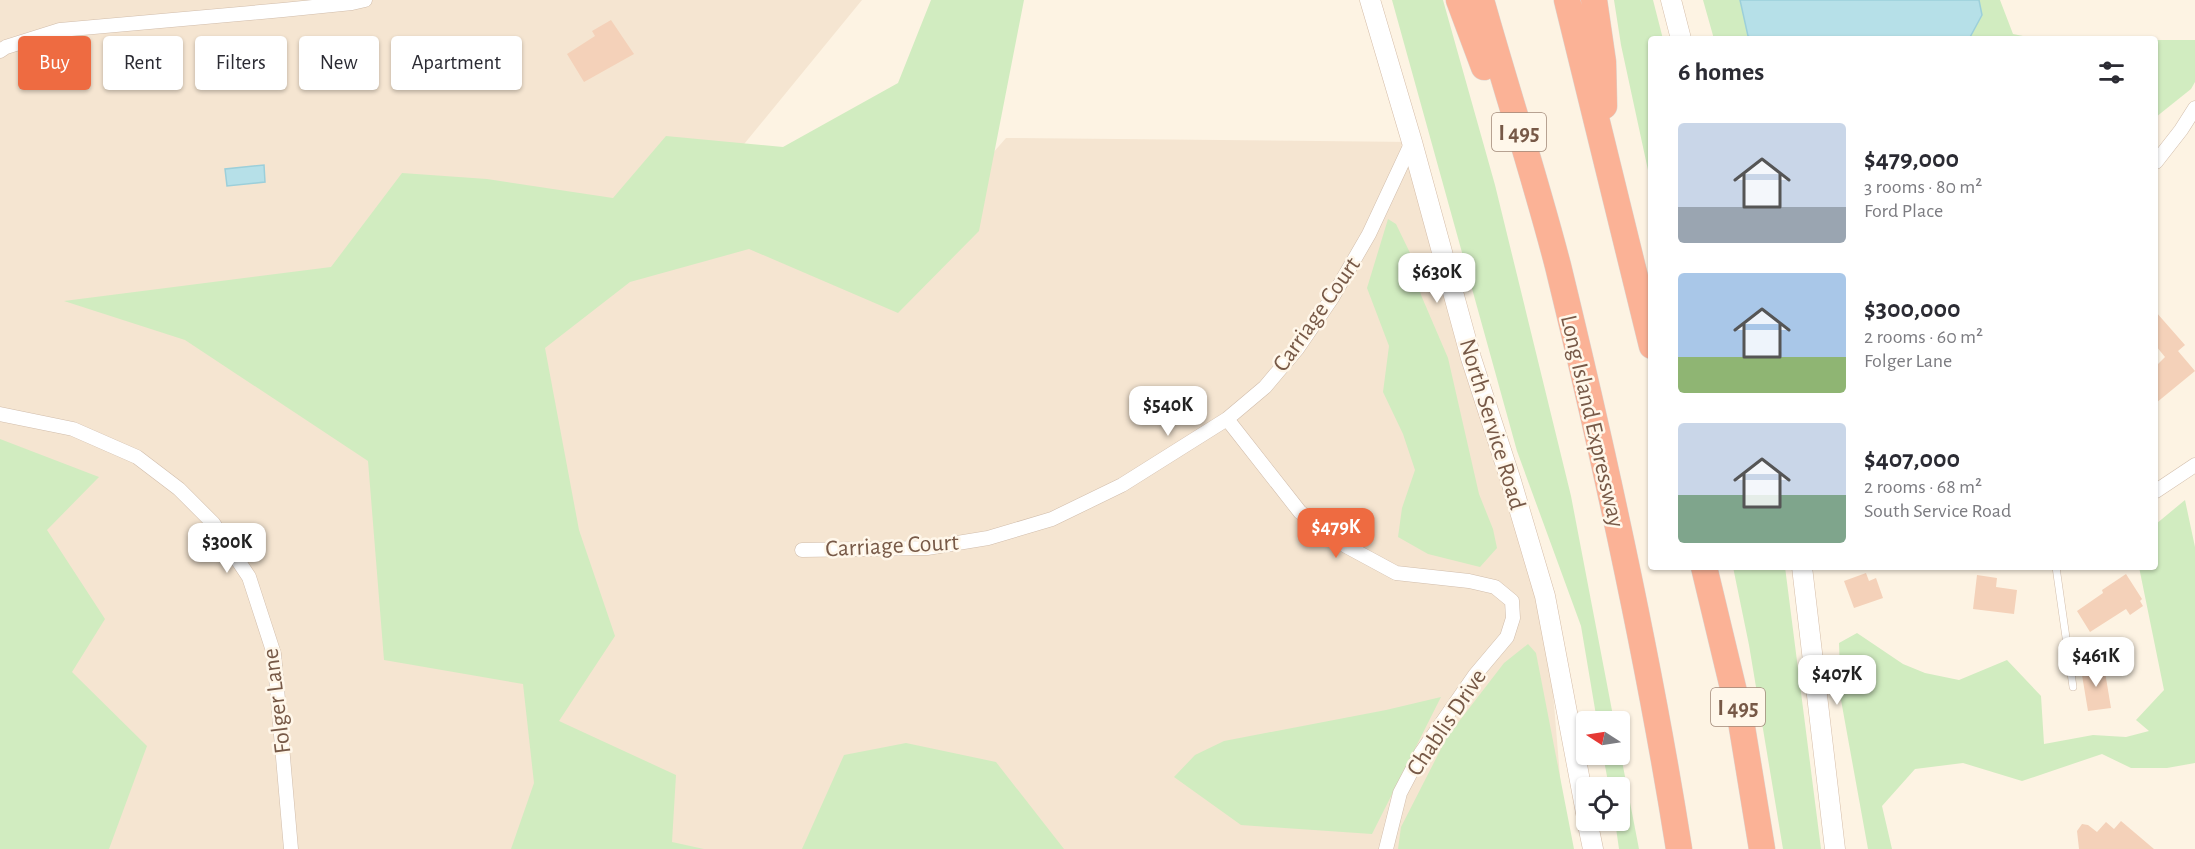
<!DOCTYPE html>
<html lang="en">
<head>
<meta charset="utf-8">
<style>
	:root { --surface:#fff; --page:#f7f7f7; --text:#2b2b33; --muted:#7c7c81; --accent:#ee6b41 }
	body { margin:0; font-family:"Alegreya Sans",sans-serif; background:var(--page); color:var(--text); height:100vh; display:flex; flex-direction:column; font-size:22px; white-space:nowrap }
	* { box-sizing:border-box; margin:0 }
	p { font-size:20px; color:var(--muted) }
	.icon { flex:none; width:33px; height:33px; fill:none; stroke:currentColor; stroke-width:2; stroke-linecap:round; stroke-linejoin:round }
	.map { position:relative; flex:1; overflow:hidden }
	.sheet { position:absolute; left:1648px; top:36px; width:510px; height:534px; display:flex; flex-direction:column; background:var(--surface); border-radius:6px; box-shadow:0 2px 4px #0004 }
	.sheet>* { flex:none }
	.top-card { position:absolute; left:18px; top:36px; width:570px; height:54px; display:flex; gap:12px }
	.needle { width:39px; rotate:282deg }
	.fabs { position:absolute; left:1576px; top:711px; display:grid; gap:12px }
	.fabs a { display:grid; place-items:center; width:54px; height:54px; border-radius:6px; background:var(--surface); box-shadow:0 2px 4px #0004; font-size:30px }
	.price { position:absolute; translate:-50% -51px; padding:0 14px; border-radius:12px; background:#fff; color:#222; font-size:20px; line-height:39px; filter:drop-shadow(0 2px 3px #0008) }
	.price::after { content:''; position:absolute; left:50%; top:36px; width:18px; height:14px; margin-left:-9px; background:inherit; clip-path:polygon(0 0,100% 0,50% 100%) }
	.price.active { background:var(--accent); color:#fff }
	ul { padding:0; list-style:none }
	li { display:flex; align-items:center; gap:18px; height:150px; padding:0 30px }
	li span { display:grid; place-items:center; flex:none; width:168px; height:120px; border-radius:6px; color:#555 }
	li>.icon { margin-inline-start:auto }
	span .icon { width:72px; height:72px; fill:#fffc; stroke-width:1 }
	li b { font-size:26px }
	h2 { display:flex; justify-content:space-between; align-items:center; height:72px; padding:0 30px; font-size:26px }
	.chip { padding:0 21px; border-radius:6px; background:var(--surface); box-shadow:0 2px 4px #0004; font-size:21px; line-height:54px }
	.chip.active { background:var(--accent); color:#fff }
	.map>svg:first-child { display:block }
</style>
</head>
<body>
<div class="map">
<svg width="2195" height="849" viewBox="0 0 2195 849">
	<rect width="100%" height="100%" fill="#fdf3e3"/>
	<path fill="#f5e5d1" d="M0 0H862L731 160 887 274 1006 138 1412 142 1545 596 1566 849H0Z"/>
	<path fill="#d1ecc0" d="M931 0H1024L979 231 898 313 749 249 630 282 545 348 579 530 615 636 559 721 676 775 672 842 704 849H511L534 783 523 684 384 660 368 461 185 340 64 301 331 267 402 173 487 179 613 198 666 136 783 147 898 83Z
		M1392 0H1443L1495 185 1571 496 1614 721H1597L1581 626 1517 451Z
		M1614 0H1653L1663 39H1652L1651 184 1621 45Z
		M1703 0H1740L1748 36 1754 39H1714Z
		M1979 0H2000L2013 34 2033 38 2055 39H1969L1982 15Z
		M2156 40H2195V82L2191 89 2156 117Z
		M1388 219 1396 224 1411 255 1421 295 1448 358 1479 494 1493 529 1497 548 1480 567 1428 554 1398 537 1402 508 1415 470 1403 434 1383 392 1389 346 1367 288Z
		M0 439 99 477 47 530 105 619 72 672 147 746 109 849H0Z
		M2185 500 2195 547V763L2167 768H2131L2102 754 2022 781 1963 763 1915 769 1882 806 1892 849H1868L1841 700 1839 643 1857 633 1903 664 1925 673 1959 680 2007 660 2041 696 2044 744 2093 735 2126 737 2149 731 2136 720 2164 690 2139 567H2156V524Z
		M1733 567H1785L1821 849H1783L1749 645Z
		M1528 644 1536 653 1574 849H1398L1401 827 1447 737 1504 663Z
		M1441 697 1372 834 1241 825 1174 777 1195 755 1224 741 1386 710Z
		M906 743 996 762 1064 849H802L844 755Z
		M1620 751 1622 761 1639 849H1619L1615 821 1620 820V788L1609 787 1603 755 1620 754Z"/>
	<path fill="#b6e0e8" stroke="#9ccfda" stroke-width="1.5" d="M1740 0H1979L1982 15 1969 39H1754L1748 36Z
		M264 165 265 182 227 186 225 169Z"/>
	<path fill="#f4d1b9" d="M611 20 634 54 584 82 567 54 595 36 592 31Z
		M489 50 494 75 462 85 460 75 455 77 452 59Z
		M2156 312 2185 345 2178 351 2195 371 2156 403V366L2165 357 2156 346Z
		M1866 573 1869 581 1876 578 1883 598 1854 608 1844 581Z
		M2126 574 2142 599 2140 601 2143 606 2130 615 2126 609 2090 632 2077 611 2103 593 2102 590Z
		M1977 575 1997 578 1996 587 2017 590 2014 614 1973 609Z
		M2104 666 2111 708 2088 711 2081 669Z
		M2121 821 2154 849H2079L2077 831 2082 824 2088 825 2097 832 2106 822 2114 829Z"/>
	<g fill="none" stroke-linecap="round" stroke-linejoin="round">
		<defs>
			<path id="lane" d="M2056 567 2073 687"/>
			<path id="street" d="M0 51 6 47 60 30 283 10 352 3 365 0
				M2156 162 2181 130 2195 108
				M0 414 73 429 137 457 179 489 213 523 249 577 274 654 291 849
				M1227 419 1300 512 1346 546 1396 573 1469 581 1495 587 1512 601 1513 618 1507 637 1475 675 1421 753 1400 793 1386 849
				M2156 491 2195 465
				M802 550 927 548 988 538 1052 519 1122 485 1227 419 1265 387 1297 349 1332 298 1369 234 1412 142"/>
			<path id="secondary" d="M1370 0 1412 142 1471 358 1511 481 1545 596 1587 818
				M1671 0 1681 39
				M1802 567 1835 849
				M1587 820 1593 849"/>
			<path id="highway" d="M1459 0 1484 67
				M1481 0C1506 89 1535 177 1558 266 1605 459 1648 653 1679 849
				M1567 0 1652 346
				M1594 0 1603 62 1604 106
				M1704 567 1741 721 1762 849"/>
		</defs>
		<use href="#lane" stroke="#d1bdab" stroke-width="8"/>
		<use href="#street" stroke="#d1bdab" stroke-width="15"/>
		<use href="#secondary" stroke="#d5bda8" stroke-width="21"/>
		<use href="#highway" stroke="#dcd4cf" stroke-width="27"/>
		<use href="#lane" stroke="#fff" stroke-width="7"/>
		<use href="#street" stroke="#fff" stroke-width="14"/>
		<use href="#secondary" stroke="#fff" stroke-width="20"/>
		<use href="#highway" stroke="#fbb296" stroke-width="26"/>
	</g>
	<g text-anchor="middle" stroke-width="5" stroke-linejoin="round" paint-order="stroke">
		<g fill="#fff7ea" stroke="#a08878" stroke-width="1.5">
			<rect x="1492" y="113" width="54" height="38" rx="4.5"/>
			<rect x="1711" y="688" width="54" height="38" rx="4.5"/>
		</g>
		<g font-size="22" font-weight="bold" fill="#775947">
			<text x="1519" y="140">I 495</text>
			<text x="1738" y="715">I 495</text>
		</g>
		<g font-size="24" fill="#775947" stroke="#fff7ea">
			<text transform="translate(1316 314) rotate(-55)" y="8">Carriage Court</text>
			<text transform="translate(1593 421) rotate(77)" y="8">Long Island Expressway</text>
			<text transform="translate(1493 424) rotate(73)" y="8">North Service Road</text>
			<text transform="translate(892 545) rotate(-3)" y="8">Carriage Court</text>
			<text transform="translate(276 701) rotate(-97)" y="8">Folger Lane</text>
			<text transform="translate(1446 722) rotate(-56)" y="8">Chablis Drive</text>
		</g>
	</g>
</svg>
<div class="fabs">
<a><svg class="needle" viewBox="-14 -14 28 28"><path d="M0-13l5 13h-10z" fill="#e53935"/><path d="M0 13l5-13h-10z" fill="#7c7c81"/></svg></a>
<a><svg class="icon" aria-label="locate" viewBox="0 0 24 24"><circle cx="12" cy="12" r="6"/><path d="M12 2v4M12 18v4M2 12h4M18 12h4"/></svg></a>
</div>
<b class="price" style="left:1437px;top:304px">$630K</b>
<b class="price" style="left:1168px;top:437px">$540K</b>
<b class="price active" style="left:1336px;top:559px">$479K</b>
<b class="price" style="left:227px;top:574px">$300K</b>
<b class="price" style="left:2096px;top:688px">$461K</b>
<b class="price" style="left:1837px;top:706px">$407K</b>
<div class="top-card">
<a class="chip active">Buy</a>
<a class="chip">Rent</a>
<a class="chip">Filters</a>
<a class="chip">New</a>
<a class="chip">Apartment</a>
</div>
<section class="sheet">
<h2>6 homes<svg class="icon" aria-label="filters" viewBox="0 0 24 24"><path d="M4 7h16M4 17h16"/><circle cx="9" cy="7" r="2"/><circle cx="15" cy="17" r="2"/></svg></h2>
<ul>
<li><span style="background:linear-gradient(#c9d6e8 70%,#9aa5b1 0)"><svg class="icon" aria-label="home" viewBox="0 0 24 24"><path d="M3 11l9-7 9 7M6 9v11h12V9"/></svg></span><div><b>$479,000</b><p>3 rooms · 80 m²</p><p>Ford Place</p></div></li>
<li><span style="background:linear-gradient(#a9c7e8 70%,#8fb573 0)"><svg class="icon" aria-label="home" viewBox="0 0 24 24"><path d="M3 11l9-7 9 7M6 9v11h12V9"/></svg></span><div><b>$300,000</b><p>2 rooms · 60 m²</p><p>Folger Lane</p></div></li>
<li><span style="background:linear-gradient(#c9d6e8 60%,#7fa58c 0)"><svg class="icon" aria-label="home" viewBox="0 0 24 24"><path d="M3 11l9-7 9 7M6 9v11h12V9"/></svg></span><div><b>$407,000</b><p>2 rooms · 68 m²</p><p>South Service Road</p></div></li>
</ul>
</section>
</div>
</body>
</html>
